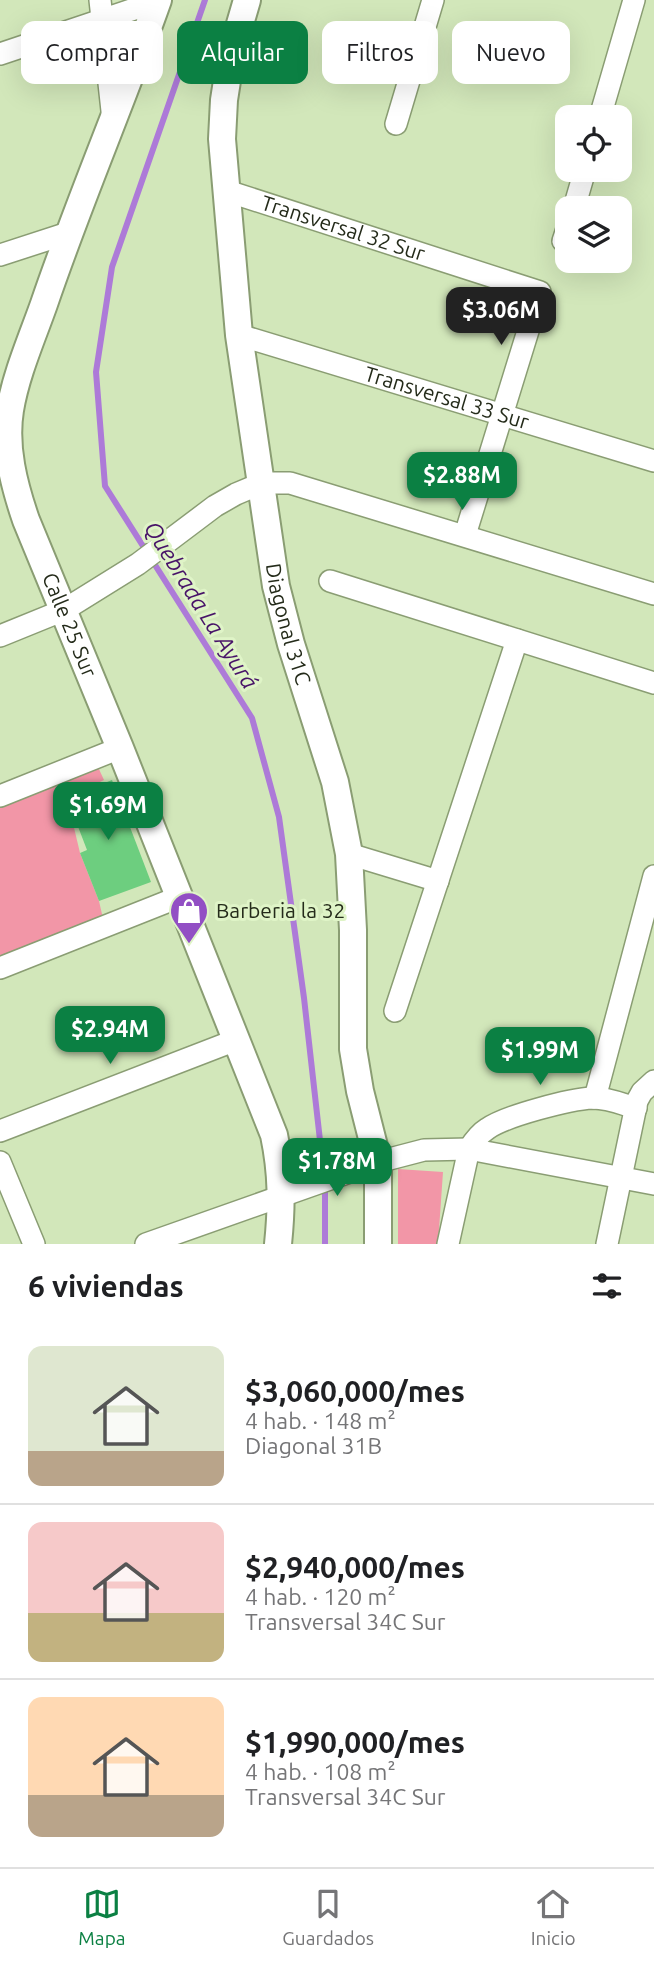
<!DOCTYPE html>
<html lang="es">
<head>
<meta charset="utf-8">
<style>
	:root { --surface:#fff; --page:#f6f6f6; --text:#202124; --muted:#757577; --line:#e0e0e0; --accent:#0b8043 }
	body { margin:0; font-family:Ubuntu,sans-serif; background:var(--page); color:var(--text); height:100vh; display:flex; flex-direction:column; font-size:26px; white-space:nowrap }
	* { box-sizing:border-box; margin:0 }
	p { font-size:23px; color:var(--muted) }
	.icon { flex:none; width:38px; height:38px; fill:none; stroke:currentColor; stroke-width:2; stroke-linecap:round; stroke-linejoin:round }
	.map { position:relative; height:1244px; overflow:hidden }
	.side { display:flex; flex-direction:column; background:var(--surface); flex:1 }
	.side>* { flex:none }
	.guide { position:absolute; left:21px; top:21px; width:612px; height:63px; display:flex; gap:14px }
	.controls { position:absolute; left:555px; top:105px; display:grid; gap:14px }
	.controls a { display:grid; place-items:center; width:77px; height:77px; border-radius:14px; background:var(--surface); box-shadow:0 7px 28px #0002; font-size:35px }
	.price { position:absolute; translate:-50% -60px; padding:0 16px; border-radius:14px; background:var(--accent); color:#fff; font-size:23px; line-height:46px; filter:drop-shadow(0 2px 4px #0008) }
	.price::after { content:''; position:absolute; left:50%; top:42px; width:21px; height:16px; margin-left:-10px; background:inherit; clip-path:polygon(0 0,100% 0,50% 100%) }
	.price.selected { background:#222; color:#fff }
	ul { padding:0; list-style:none }
	li { display:flex; align-items:center; gap:21px; height:175px; padding:0 28px }
	li+li { border-top:2px solid var(--line) }
	li span { display:grid; place-items:center; flex:none; width:196px; height:140px; border-radius:14px; color:#555 }
	li>.icon { margin-inline-start:auto }
	span .icon { width:84px; height:84px; fill:#fffc; stroke-width:1 }
	li b { font-size:30px }
	h2 { display:flex; justify-content:space-between; align-items:center; height:84px; padding:0 28px; font-size:30px }
	.pill { padding:0 24px; border-radius:14px; background:var(--surface); box-shadow:0 7px 28px #0002; font-size:24px; line-height:63px }
	.pill.selected { background:var(--accent); color:#fff }
	.tab-bar { display:flex; justify-content:space-around; align-items:center; height:98px; border-top:2px solid var(--line); background:var(--surface); font-size:19px; color:var(--muted) }
	.tab-bar a { display:grid; justify-items:center; gap:4px }
	.tab-bar .selected { color:var(--accent) }
	.map>svg:first-child { display:block }
</style>
</head>
<body>
<div class="map">
<svg width="654" height="1244" viewBox="0 0 654 1244">
	<rect width="100%" height="100%" fill="#d2e7ba"/>
	<path fill="#f296a7" d="M98 767 104 780 67 798 80 853 99 901 104 923 0 961V806Z
		M398 1169 443 1172 438 1244H398Z"/>
	<g fill="none" stroke-linecap="round" stroke-linejoin="round">
		<path stroke="#ad7ad8" stroke-width="6" d="M205 0 112 267 96 372 105 486 252 718 279 817 304 998 324 1176
			M325 1187V1244"/>
	</g>
	<path fill="#6dce7f" d="M112 780 151 882 99 901 80 853 87 850 67 798Z"/>
	<g fill="none" stroke-linecap="round" stroke-linejoin="round">
		<defs>
			<g id="minor">
				<path d="M100 0 113 120"/>
				<path d="M0 54 158 1"/>
				<path d="M600 117 634 0"/>
				<path d="M396 124 433 0"/>
				<path id="s1" d="M227 191 540 292 465 535"/>
				<path d="M574 208 585 170"/>
				<path d="M563 241 567 229"/>
				<path d="M0 255 68 233"/>
				<path id="s2" d="M239 335 654 461"/>
				<path d="M330 581 654 683"/>
				<path d="M0 636 64 610 138 564 215 506 236 494 262 483H290L654 594"/>
				<path d="M0 796 120 748"/>
				<path d="M349 854 438 881"/>
				<path d="M0 968 179 897"/>
				<path d="M395 1011 517 640"/>
				<path d="M595 1098 654 876"/>
				<path d="M0 1131 236 1040"/>
				<path d="M0 1162 34 1244"/>
				<path d="M146 1244 378 1162 424 1150 469 1149 654 1184"/>
				<path d="M448 1244 469 1149C474 1141 479 1134 487 1129 505 1116 570 1099 593 1098 608 1098 622 1104 636 1108"/>
				<path d="M607 1244 637 1101 642 1092 654 1081"/>
			</g>
			<g id="major">
				<path id="s3" d="M158 0C122 102 79 201 44 304 32 338 16 374 10 410 4 447 14 485 26 520L120 748 274 1135C282 1173 282 1206 278 1244"/>
				<path id="s4" d="M247 0 231 55 224 100 222 139 239 335 276 586 291 644 335 782 349 854 353 930V1049L360 1091 378 1162V1244"/>
			</g>
		</defs>
		<use href="#minor" stroke="#8a9d73" stroke-width="24"/>
		<use href="#major" stroke="#8a9d73" stroke-width="30"/>
		<use href="#minor" stroke="#fff" stroke-width="21"/>
		<use href="#major" stroke="#fff" stroke-width="26"/>
	</g>
	<defs>
		<symbol id="shop-pin" viewBox="-11 -11 22 30"><path d="M0 17L-7.5 6A9.5 9.5 0 1 1 7.5 6Z" fill="#924fc4" stroke="#dff4c7"/><path d="M-5-2.5h2.3a2.7 3.5 0 0 1 5.4 0H5L5.5 6h-11ZM-1.5-2.5h3a1.5 2.3 0 0 0-3 0Z" fill="#fff"/></symbol>
	</defs>
	<g fill-rule="evenodd">
		<use href="#shop-pin" x="167" y="889" width="44" height="60"/>
	</g>
	<g text-anchor="middle" stroke-width="6" stroke-linejoin="round" paint-order="stroke">
		<g font-size="21" fill="#242b1a" stroke="#dff4c7">
			<text dy="7" stroke="none"><textPath href="#s1" startOffset="122">Transversal 32 Sur</textPath></text>
			<text dy="7" stroke="none"><textPath href="#s2" startOffset="217">Transversal 33 Sur</textPath></text>
			<text dy="7" stroke="none"><textPath href="#s4" startOffset="632">Diagonal 31C</textPath></text>
			<text dy="7" stroke="none"><textPath href="#s3" startOffset="662">Calle 25 Sur</textPath></text>
		</g>
		<g font-size="21" fill="#242b1a" stroke="#dff4c7" text-anchor="start">
			<text x="216" y="918">Barberia la 32</text>
		</g>
		<g font-size="23" font-style="italic" fill="#471368" stroke="#dff4c7">
			<text transform="translate(201 605) rotate(58)" y="8">Quebrada La Ayurá</text>
		</g>
	</g>
</svg>
<div class="controls">
<a><svg class="icon" aria-label="locate" viewBox="0 0 24 24"><circle cx="12" cy="12" r="6"/><path d="M12 2v4M12 18v4M2 12h4M18 12h4"/></svg></a>
<a><svg class="icon" aria-label="layers" viewBox="0 0 24 24"><path d="M12 4l9 5-9 5-9-5zM3 14l9 5 9-5"/></svg></a>
</div>
<b class="price selected" style="left:501px;top:347px">$3.06M</b>
<b class="price" style="left:462px;top:512px">$2.88M</b>
<b class="price" style="left:108px;top:842px">$1.69M</b>
<b class="price" style="left:110px;top:1066px">$2.94M</b>
<b class="price" style="left:540px;top:1087px">$1.99M</b>
<b class="price" style="left:337px;top:1198px">$1.78M</b>
<div class="guide">
<a class="pill">Comprar</a>
<a class="pill selected">Alquilar</a>
<a class="pill">Filtros</a>
<a class="pill">Nuevo</a>
</div>
</div>
<section class="side">
<h2>6 viviendas<svg class="icon" aria-label="filters" viewBox="0 0 24 24"><path d="M4 7h16M4 17h16"/><circle cx="9" cy="7" r="2"/><circle cx="15" cy="17" r="2"/></svg></h2>
<ul>
<li><span style="background:linear-gradient(#dfe7d0 75%,#b9a48a 0)"><svg class="icon" aria-label="home" viewBox="0 0 24 24"><path d="M3 11l9-7 9 7M6 9v11h12V9"/></svg></span><div><b>$3,060,000/mes</b><p>4 hab. · 148 m²</p><p>Diagonal 31B</p></div></li>
<li><span style="background:linear-gradient(#f6c9c9 65%,#c2b280 0)"><svg class="icon" aria-label="home" viewBox="0 0 24 24"><path d="M3 11l9-7 9 7M6 9v11h12V9"/></svg></span><div><b>$2,940,000/mes</b><p>4 hab. · 120 m²</p><p>Transversal 34C Sur</p></div></li>
<li><span style="background:linear-gradient(#ffd9b3 70%,#b9a48a 0)"><svg class="icon" aria-label="home" viewBox="0 0 24 24"><path d="M3 11l9-7 9 7M6 9v11h12V9"/></svg></span><div><b>$1,990,000/mes</b><p>4 hab. · 108 m²</p><p>Transversal 34C Sur</p></div></li>
</ul>
</section>
<nav class="tab-bar">
<a class="selected"><svg class="icon" aria-label="map" viewBox="0 0 24 24"><path d="M3 6l6-2 6 2 6-2v14l-6 2-6-2-6 2zM9 4v14M15 6v14"/></svg>Mapa</a>
<a><svg class="icon" aria-label="saved" viewBox="0 0 24 24"><path d="M7 4h10v16l-5-4-5 4z"/></svg>Guardados</a>
<a><svg class="icon" aria-label="home" viewBox="0 0 24 24"><path d="M3 11l9-7 9 7M6 9v11h12V9"/></svg>Inicio</a>
</nav>
</body>
</html>
